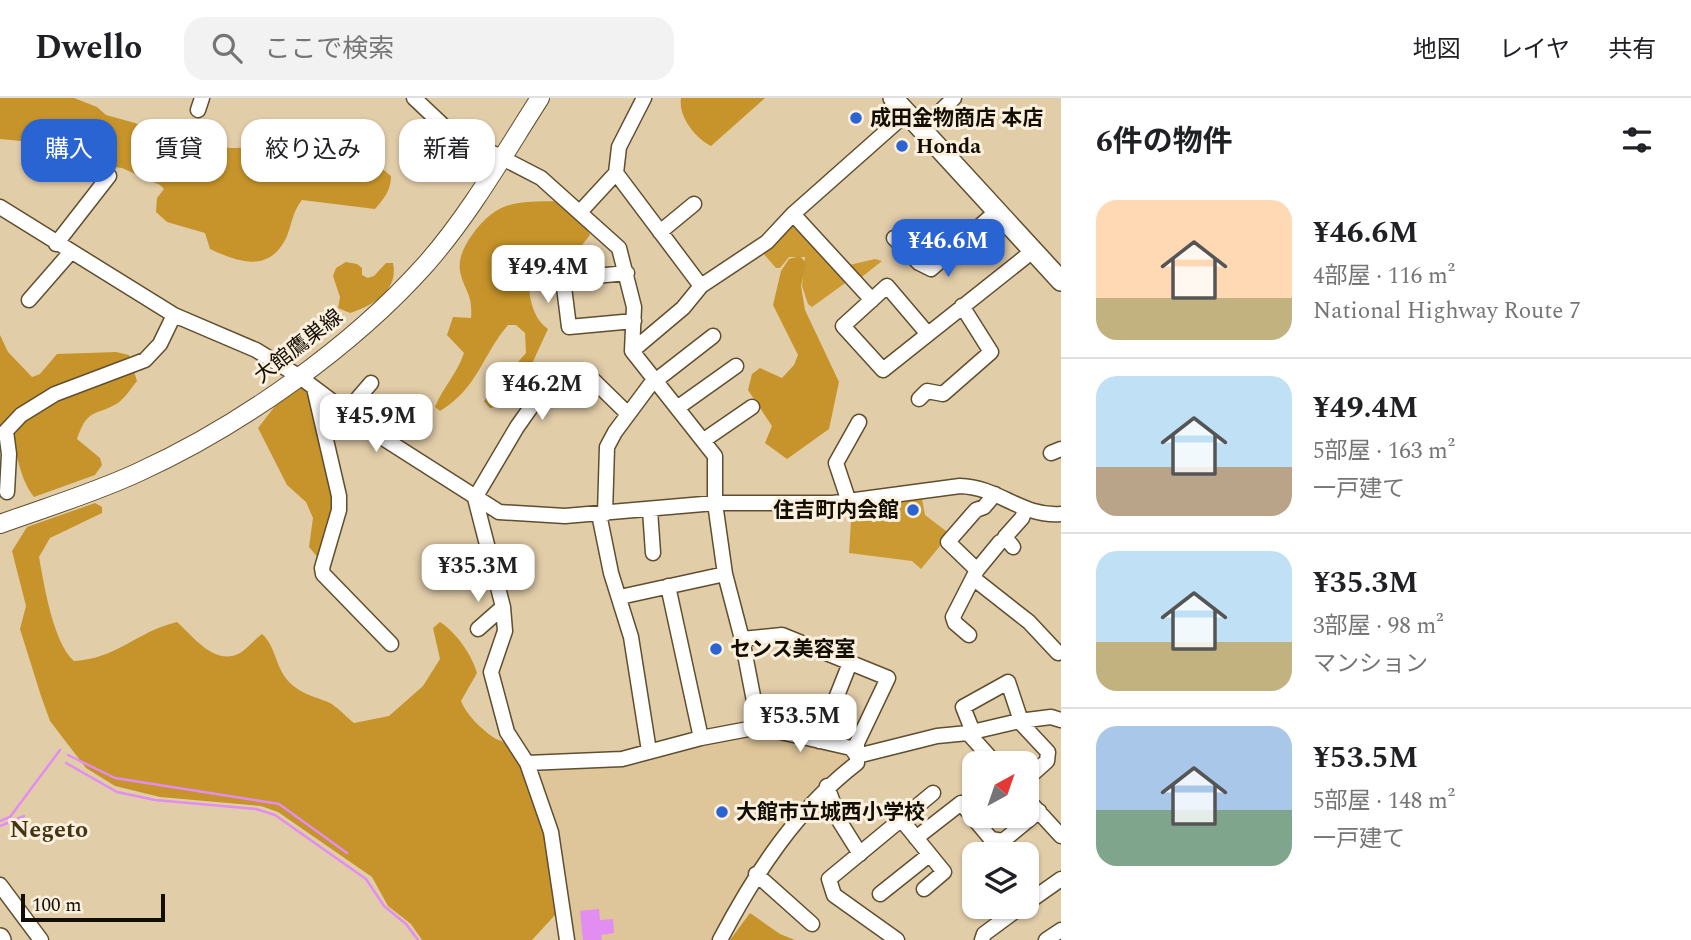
<!DOCTYPE html>
<html lang="ja">
<head>
<meta charset="utf-8">
<style>
	:root { --surface:#fff; --page:#f2f2f2; --text:#202124; --muted:#757577; --line:#e0e0e0; --accent:#2a64d2 }
	body { margin:0; font-family:Spectral,"Noto Sans JP",serif; background:var(--page); color:var(--text); height:100vh; display:flex; flex-direction:column; font-size:26px; white-space:nowrap }
	* { box-sizing:border-box; margin:0 }
	p { font-size:23px; color:var(--muted) }
	.icon { flex:none; width:38px; height:38px; fill:none; stroke:currentColor; stroke-width:2; stroke-linecap:round; stroke-linejoin:round }
	.map { position:relative; flex:1; overflow:hidden }
	.sheet { display:flex; flex-direction:column; background:var(--surface); width:630px }
	.sheet>* { flex:none }
	.top-card { position:absolute; left:21px; top:21px; width:665px; height:63px; display:flex; gap:14px }
	.needle { width:46px; rotate:40deg }
	.controls { position:absolute; left:962px; top:653px; display:grid; gap:14px }
	.controls a { display:grid; place-items:center; width:77px; height:77px; border-radius:14px; background:var(--surface); box-shadow:0 2px 5px #0004; font-size:35px }
	.scale { position:absolute; left:21px; bottom:18px; width:144px; box-sizing:border-box; padding-left:7px; border:4px solid #140d02; border-top:0; font-size:19px; line-height:24px; white-space:nowrap; color:#140d02; -webkit-text-stroke:5px #faf0dd; paint-order:stroke }
	.price { position:absolute; translate:-50% -60px; padding:0 16px; border-radius:14px; background:#fff; color:#222; font-size:23px; line-height:46px; filter:drop-shadow(0 2px 4px #0008) }
	.price::after { content:''; position:absolute; left:50%; top:42px; width:21px; height:16px; margin-left:-10px; background:inherit; clip-path:polygon(0 0,100% 0,50% 100%) }
	.price.active { background:var(--accent); color:#fff }
	ul { padding:0; list-style:none }
	li { display:flex; align-items:center; gap:21px; height:175px; padding:0 35px }
	li+li { border-top:2px solid var(--line) }
	li span { display:grid; place-items:center; flex:none; width:196px; height:140px; border-radius:21px; color:#555 }
	li>.icon { margin-inline-start:auto }
	span .icon { width:84px; height:84px; fill:#fffc; stroke-width:1 }
	li b { font-size:30px }
	h2 { display:flex; justify-content:space-between; align-items:center; height:84px; padding:0 35px; font-size:30px }
	.chip { padding:0 24px; border-radius:21px; background:var(--surface); box-shadow:0 2px 5px #0004; font-size:24px; line-height:63px }
	.chip.active { background:var(--accent); color:#fff }
	header { display:flex; align-items:center; gap:42px; box-sizing:border-box; height:98px; padding:0 35px; background:var(--surface); border-bottom:2px solid var(--line) }
	header strong { font-size:33px }
	nav { display:flex; gap:38px; margin-inline-start:auto; font-size:24px }
	.search { width:490px; height:63px; background:var(--page); display:flex; align-items:center; gap:18px; box-sizing:border-box; padding:0 24px; border-radius:21px; color:var(--muted); font-size:26px }
	main { display:flex; flex:1; min-height:0 }
	.map>svg:first-child { display:block }
</style>
</head>
<body>
<header>
<strong>Dwello</strong>
<div class="search"><svg class="icon" aria-label="search" viewBox="0 0 24 24"><circle cx="10" cy="10" r="6"/><path d="M15 15l6 6"/></svg>ここで検索</div>
<nav><a>地図</a><a>レイヤ</a><a>共有</a></nav>
</header>
<main>
<div class="map">
<svg width="1061" height="842" viewBox="0 0 1061 842">
	<rect width="100%" height="100%" fill="#e2cda9"/>
	<path fill="#dec59a" d="M760 634 848 656V662L814 691 776 737 747 778 714 842H570L546 697 533 668Z"/>
	<path fill="#cb9a33" d="M788 126H794L848 183 812 209 808 206 802 188 805 159H789L780 170H776L762 154Z
		M875 161 882 163 858 182 845 168Z
		M917 400 922 401 925 417 950 436 921 471 912 463 849 455 852 409Z"/>
	<path fill="#c6942a" d="M0 0H74L97 9 106 17 135 25 148 32 165 49V71L183 84 190 82C195 73 198 54 208 50 215 47 227 50 235 50 284 48 352 43 391 78 391 92 384 101 375 111L302 102C293 113 292 125 287 138 270 176 238 164 210 151L205 135 167 124 156 114 157 100 164 91 160 87 122 70 74 64 32 44 0 41Z
		M681 0H765L711 48C695 40 678 18 681 0Z
		M559 103 585 126 590 137 582 147 534 154C526 177 526 216 548 231L529 272 526 296 510 306 490 310 484 303 526 255 525 235 516 227H508C482 257 479 289 440 313L435 309C443 289 457 276 464 255L447 237 453 219 471 220C473 195 464 193 460 173 458 159 465 147 472 137 498 101 518 104 559 103Z
		M800 158 806 165 801 188 805 212 839 284 829 331 787 361 765 345 772 328 748 292 752 276 760 270 782 280 794 267 798 257 773 207 781 173 789 161Z
		M346 164 357 166 362 170V177L368 180 374 178 386 165H393C399 193 372 208 350 215L338 210 340 199 333 178 336 170Z
		M0 237 8 254 32 279 40 276 57 256 116 254 129 257 137 283C132 289 125 300 118 305 95 319 88 309 77 341L100 360 102 367 95 377 34 399C19 380 17 353 9 329L3 326 0 346Z
		M296 286 311 297 325 350 322 357 337 398 320 462 309 449 313 420 306 404 287 387 258 330 286 294Z
		M95 405 102 409V415L50 440 39 459C44 486 53 545 74 563 116 561 138 533 177 524 193 538 215 569 240 555 247 551 254 542 262 536 276 548 275 569 289 584 301 596 313 598 328 604 337 608 346 619 354 625L389 618 423 588 440 561 433 530 440 524C456 534 472 557 477 575L461 603C466 616 481 631 493 639 497 642 503 643 507 646 539 679 551 762 559 806L555 817 532 842H422L411 826 388 808 372 779 278 714 261 708 160 699 115 688 86 670 50 623 41 598 20 531 26 508 12 453 27 429Z
		M750 815 780 836 795 842H730Z"/>
	<path fill="#e28df1" d="M599 811 600 822 613 821 614 835 601 837 602 842H583L580 813Z"/>
	<g fill="none" stroke-linecap="round" stroke-linejoin="round">
		<path stroke="#e28df1" stroke-width="2.5" d="M68 657 115 680 279 706 347 755
			M66 665 117 694 155 702 256 711 275 717 366 781 384 808 406 826 418 842
			M0 723 10 719 60 652
			M0 728 24 718"/>
		<defs>
			<path id="minor" d="M414 0 448 32 541 80 619 150 634 209 632 253 715 358V405L725 476 742 541 759 629
				M198 12 202 0
				M922 31 954 0
				M616 75 701 188
				M0 109 174 217 256 252 300 279 372 333 499 414 565 418 715 405H833L960 388C999 389 1021 419 1061 416
				M580 114 616 75 619 49 644 0
				M793 116 872 202
				M660 134 694 106
				M894 140 919 165 931 171 997 113
				M56 146 109 78
				M627 175 563 181 569 229 634 223
				M29 202 70 155
				M927 235 887 188 843 228 883 272 1034 152
				M632 253 683 210 701 188 767 144 793 116 907 15
				M314 290 339 398V412L322 470 323 476 391 546
				M919 301 927 293 943 296 991 254 962 208
				M677 310 736 268
				M346 314 371 285
				M372 333 392 307
				M704 342 752 309
				M1051 355 1061 351
				M7 394 9 356 6 333 21 317 55 296 145 262 160 246 174 217
				M849 404 836 365 859 324
				M650 412 653 455
				M599 416 611 475 631 539 649 653
				M605 416 607 349 615 334 650 287 713 238
				M1013 449 1005 439 1022 420 1025 412
				M977 472 948 444 976 412 984 409 995 396
				M973 480 1029 524 1058 555
				M668 488 701 640
				M620 499 725 476
				M478 531 503 509
				M969 537 955 525 953 519 977 472 1000 444
				M1019 623 1048 654 1047 663 1027 681
				M973 634 963 609 1008 584 1021 623
				M968 635 995 665
				M819 643 850 565
				M857 658 937 638 968 635 1019 623 1051 619 1061 622
				M527 665 622 661 701 640 759 629 851 650 857 658
				M827 688 840 724 860 756
				M1027 701 1061 738
				M900 720 944 774 924 791
				M916 740 961 705 991 741 1003 743 1039 713
				M756 776 812 826
				M0 787 41 842
				M880 796 929 757
				M1027 805 1061 781
				M567 842 551 734 527 665 507 634 491 574 505 533 503 509 475 400 517 329 541 295 565 288 580 274 586 275 628 316
				M720 842C756 774 796 712 857 665V645L888 580 782 537 742 541
				M897 842 834 797 829 781 933 695
				M982 842 984 836 1022 808
				M1046 842 1061 832"/>
			<path id="major" d="M0 426C47 409 94 395 139 374 240 328 352 249 426 166 470 116 504 56 540 0"/>
			<path id="highway" d="M893 0 1061 183
				M0 840 1 842"/>
		</defs>
		<use href="#minor" stroke="#604e2e" stroke-width="17"/>
		<use href="#major" stroke="#604e2e" stroke-width="20"/>
		<use href="#highway" stroke="#604e2e" stroke-width="22"/>
		<use href="#minor" stroke="#fff" stroke-width="14"/>
		<use href="#major" stroke="#fff" stroke-width="18"/>
		<use href="#highway" stroke="#fff" stroke-width="19"/>
	</g>
	<g fill="#2a64d2" stroke="#faf0dd" stroke-width="2.5">
		<circle cx="856" cy="20" r="7"/>
		<circle cx="902" cy="48" r="7"/>
		<circle cx="913" cy="412" r="7"/>
		<circle cx="716" cy="551" r="7"/>
		<circle cx="722" cy="714" r="7"/>
	</g>
	<g text-anchor="middle" stroke-width="6" stroke-linejoin="round" paint-order="stroke">
		<g font-size="21" font-weight="bold" fill="#140d02" stroke="#faf0dd" text-anchor="start">
			<text x="870" y="27">成田金物商店 本店</text>
			<text x="916" y="55">Honda</text>
			<text x="899" y="419" text-anchor="end">住吉町内会館</text>
			<text x="730" y="558">センス美容室</text>
			<text x="736" y="721">大館市立城西小学校</text>
		</g>
		<g font-size="21" fill="#140d02" stroke="#faf0dd">
			<text transform="translate(298 248) rotate(-38)" y="7">大館鷹巣線</text>
		</g>
		<g font-size="24" font-weight="bold" fill="#453413" stroke="#faf0dd">
			<text x="49" y="739">Negeto</text>
		</g>
	</g>
</svg>
<div class="controls">
<a><svg class="needle" viewBox="-14 -14 28 28"><path d="M0-13l5 13h-10z" fill="#e53935"/><path d="M0 13l5-13h-10z" fill="#757577"/></svg></a>
<a><svg class="icon" aria-label="layers" viewBox="0 0 24 24"><path d="M12 4l9 5-9 5-9-5zM3 14l9 5 9-5"/></svg></a>
</div>
<div class="scale">100 m</div>
<b class="price active" style="left:948px;top:181px">¥46.6M</b>
<b class="price" style="left:548px;top:207px">¥49.4M</b>
<b class="price" style="left:542px;top:324px">¥46.2M</b>
<b class="price" style="left:376px;top:356px">¥45.9M</b>
<b class="price" style="left:478px;top:506px">¥35.3M</b>
<b class="price" style="left:800px;top:656px">¥53.5M</b>
<div class="top-card">
<a class="chip active">購入</a>
<a class="chip">賃貸</a>
<a class="chip">絞り込み</a>
<a class="chip">新着</a>
</div>
</div>
<section class="sheet">
<h2>6件の物件<svg class="icon" aria-label="filters" viewBox="0 0 24 24"><path d="M4 7h16M4 17h16"/><circle cx="9" cy="7" r="2"/><circle cx="15" cy="17" r="2"/></svg></h2>
<ul>
<li><span style="background:linear-gradient(#ffd9b3 70%,#c2b280 0)"><svg class="icon" aria-label="home" viewBox="0 0 24 24"><path d="M3 11l9-7 9 7M6 9v11h12V9"/></svg></span><div><b>¥46.6M</b><p>4部屋 · 116 m²</p><p>National Highway Route 7</p></div></li>
<li><span style="background:linear-gradient(#bfe0f5 65%,#b9a48a 0)"><svg class="icon" aria-label="home" viewBox="0 0 24 24"><path d="M3 11l9-7 9 7M6 9v11h12V9"/></svg></span><div><b>¥49.4M</b><p>5部屋 · 163 m²</p><p>一戸建て</p></div></li>
<li><span style="background:linear-gradient(#bfe0f5 65%,#c2b280 0)"><svg class="icon" aria-label="home" viewBox="0 0 24 24"><path d="M3 11l9-7 9 7M6 9v11h12V9"/></svg></span><div><b>¥35.3M</b><p>3部屋 · 98 m²</p><p>マンション</p></div></li>
<li><span style="background:linear-gradient(#a9c7e8 60%,#7fa58c 0)"><svg class="icon" aria-label="home" viewBox="0 0 24 24"><path d="M3 11l9-7 9 7M6 9v11h12V9"/></svg></span><div><b>¥53.5M</b><p>5部屋 · 148 m²</p><p>一戸建て</p></div></li>
</ul>
</section>
</main>
</body>
</html>
